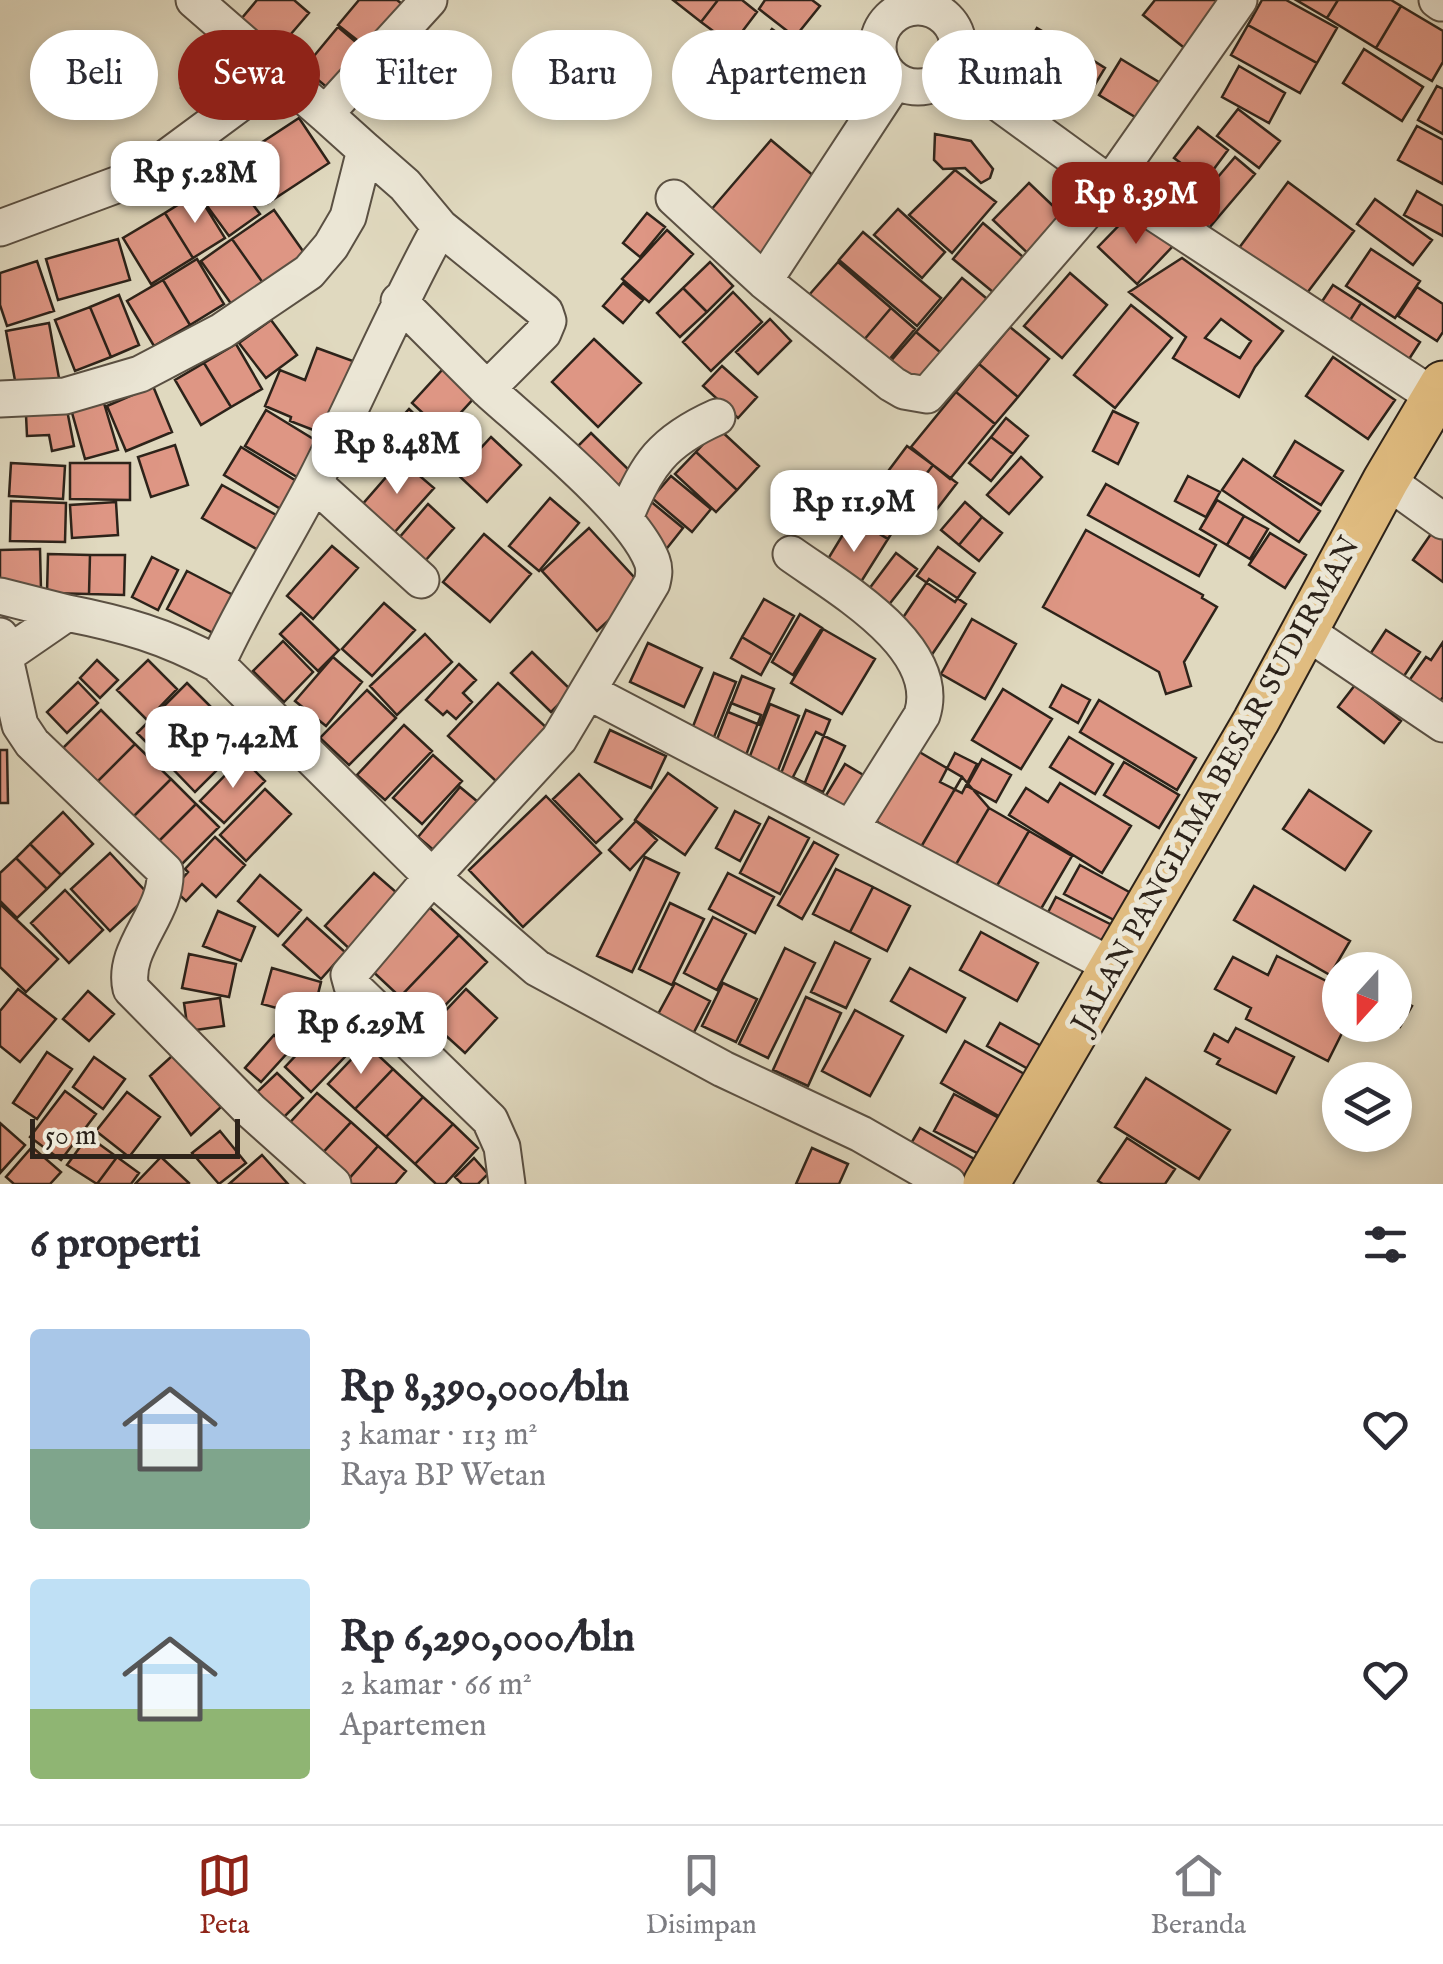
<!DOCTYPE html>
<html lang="id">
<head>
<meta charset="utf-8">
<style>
	:root { --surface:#fff; --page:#f2f2f3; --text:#2b2b33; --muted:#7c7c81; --line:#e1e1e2; --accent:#8f2418 }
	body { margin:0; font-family:"IM FELL English",serif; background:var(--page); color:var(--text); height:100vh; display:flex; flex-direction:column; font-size:38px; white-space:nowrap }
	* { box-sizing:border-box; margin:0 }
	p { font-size:32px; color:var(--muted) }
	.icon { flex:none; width:55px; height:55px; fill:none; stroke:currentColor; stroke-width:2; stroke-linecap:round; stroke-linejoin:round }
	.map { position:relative; height:1184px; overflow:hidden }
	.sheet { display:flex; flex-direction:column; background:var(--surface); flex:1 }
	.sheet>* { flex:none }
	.guide { position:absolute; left:30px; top:30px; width:1385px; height:90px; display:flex; gap:20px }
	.needle { width:65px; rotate:201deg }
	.fabs { position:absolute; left:1322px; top:952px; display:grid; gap:20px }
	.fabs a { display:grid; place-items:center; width:90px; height:90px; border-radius:50%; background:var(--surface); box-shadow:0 5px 15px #0003; font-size:50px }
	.scale { position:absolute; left:30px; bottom:25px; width:210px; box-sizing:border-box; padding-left:10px; border:5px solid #2d231a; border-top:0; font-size:28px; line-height:35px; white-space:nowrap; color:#2d231a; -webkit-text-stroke:8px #ebe6d5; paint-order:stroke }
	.price { position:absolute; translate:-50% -85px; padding:0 22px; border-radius:20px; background:#fff; color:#222; font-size:32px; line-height:65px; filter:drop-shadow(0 2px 5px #0008) }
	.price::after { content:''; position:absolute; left:50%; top:60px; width:30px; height:22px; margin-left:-15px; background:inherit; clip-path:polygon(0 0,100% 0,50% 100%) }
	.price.on { background:var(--accent); color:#fff }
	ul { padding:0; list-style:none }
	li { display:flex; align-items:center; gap:30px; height:250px; padding:0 30px }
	li span { display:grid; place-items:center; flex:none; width:280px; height:200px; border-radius:10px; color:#555 }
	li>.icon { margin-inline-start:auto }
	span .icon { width:120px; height:120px; fill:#fffc; stroke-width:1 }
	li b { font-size:42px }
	h2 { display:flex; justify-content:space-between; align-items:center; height:120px; padding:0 30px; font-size:42px }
	.pill { padding:0 35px; border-radius:45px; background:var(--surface); box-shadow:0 5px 15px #0003; font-size:35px; line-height:90px }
	.pill.on { background:var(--accent); color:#fff }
	.menu { display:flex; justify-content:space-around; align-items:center; height:140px; border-top:2px solid var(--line); background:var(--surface); font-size:28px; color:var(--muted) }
	.menu a { display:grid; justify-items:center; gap:5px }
	.menu .on { color:var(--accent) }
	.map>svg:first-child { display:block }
</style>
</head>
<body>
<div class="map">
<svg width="1443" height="1184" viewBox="0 0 1443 1184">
	<rect width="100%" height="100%" fill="#e0d9bf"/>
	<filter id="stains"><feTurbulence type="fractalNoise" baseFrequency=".002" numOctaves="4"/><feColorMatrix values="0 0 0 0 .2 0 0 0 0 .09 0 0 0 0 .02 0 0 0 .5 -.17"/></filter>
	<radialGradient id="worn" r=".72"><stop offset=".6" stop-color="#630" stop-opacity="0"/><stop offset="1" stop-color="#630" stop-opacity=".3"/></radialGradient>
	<path fill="#de9684" stroke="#2d231a" stroke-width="2.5" fill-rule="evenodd" d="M257 0H294L309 13 272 56 236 25Z
		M359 0H397L407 8 371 51 338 25Z
		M673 0H718L701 22Z
		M718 0H742L757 12 732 45 701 22Z
		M765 0H812L820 6 795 37 759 9Z
		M1155 0H1218L1192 54 1143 15Z
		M1262 0H1286L1337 28 1317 63 1248 25Z
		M1296 0H1338L1327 18Z
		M1338 0H1391L1401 6 1376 48 1327 18Z
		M1401 6 1443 31V62L1432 81 1376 48Z
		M1248 25 1317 63 1300 93 1231 55Z
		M338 27 370 54 336 95 304 68Z
		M1037 28 1070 47 1051 79 1018 60Z
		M772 29 812 57 789 89 749 60Z
		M1075 49 1105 68 1082 106 1052 87Z
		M1364 49 1423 87 1402 121 1343 83Z
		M221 50 248 79 208 117 181 88Z
		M1121 59 1167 87 1145 123 1099 95Z
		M1239 66 1285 93 1269 123 1222 97Z
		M1437 86 1443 89V134L1418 120Z
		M1238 109 1280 141 1259 168 1217 136Z
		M299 118 329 163 268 203 238 158Z
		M1417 126 1443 140V184L1398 160Z
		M1198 127 1228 150 1205 181 1174 158Z
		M935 134 971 141 993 169 990 178 981 183 965 168 943 169 934 160Z
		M771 140 822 183 761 254 710 211Z
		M1235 157 1255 174 1209 228 1189 211Z
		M1176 169 1200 187 1177 220 1152 202Z
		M955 170 996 202 952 253 909 215Z
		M232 177 260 214 229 236 202 199Z
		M1288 182 1354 231 1304 297 1239 248Z
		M1029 183 1072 224 1036 261 993 220Z
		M1417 191 1443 206V236L1404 215Z
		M197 193 225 238 193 258 165 213Z
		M1375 199 1432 240 1413 265 1357 224Z
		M898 209 945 252 922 278 874 235Z
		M1135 209 1173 246 1137 284 1098 247Z
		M274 210 305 254 263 283 232 239Z
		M165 213 193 258 151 284 123 238Z
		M647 213 665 227 640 257 623 243Z
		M983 223 1029 262 999 297 953 259Z
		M667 230 693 254 649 302 622 279Z
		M863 232 941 298 917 326 839 260Z
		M118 239 130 280 58 300 46 259Z
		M232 239 263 283 232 305 201 261Z
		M1371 249 1420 281 1395 318 1346 286Z
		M1182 258 1283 331 1255 367 1239 397 1173 358 1186 337 1129 292ZM1221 319 1251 341 1240 358 1205 338Z
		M197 259 224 304 190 325 163 280Z
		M37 261 54 311 7 326 0 305V273Z
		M710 262 733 286 707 312 683 288Z
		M838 262 891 308 863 341 809 295Z
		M1070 273 1107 305 1062 358 1024 326Z
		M962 278 992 303 946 357 916 332Z
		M163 280 190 325 154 346 127 301Z
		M623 283 643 300 623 323 603 306Z
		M1333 285 1361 303 1345 328 1317 309Z
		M1417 287 1443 304V332L1437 341 1398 316Z
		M683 288 707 312 680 337 657 313Z
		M733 292 762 322 711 371 683 342Z
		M119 295 139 345 111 357 90 307Z
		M1361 303 1420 342 1404 367 1345 328Z
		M1131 305 1172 338 1115 408 1074 375Z
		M90 307 111 357 75 371 55 320Z
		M891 308 915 329 887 362 863 341Z
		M770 319 791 341 758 374 736 352Z
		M271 320 297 355 266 378 239 343Z
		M49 323 59 378 16 386 6 331Z
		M1010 327 1049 359 1018 397 979 364Z
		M916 332 946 357 920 388 890 362Z
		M594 339 641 383 598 427 552 382Z
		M236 344 262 389 231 407 204 363Z
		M317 348 361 364 334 438 290 421 291 417 265 406 280 370 305 380Z
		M1333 357 1395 400 1368 439 1306 396Z
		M204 363 231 407 201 425 175 380Z
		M979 364 1018 397 995 424 956 392Z
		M722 366 757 397 738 418 703 386Z
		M443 369 475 397 443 432 412 403Z
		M153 386 172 432 126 451 107 406Z
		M956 392 995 424 950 479 911 447Z
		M103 400 118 450 85 459 71 409Z
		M409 409 433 432 408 458 404 454 390 470 378 460 386 450 378 443Z
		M67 410 74 446 52 451 49 435 27 436 26 415Z
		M266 410 328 448 307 483 245 446Z
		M1113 411 1138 423 1118 464 1093 451Z
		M1006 418 1028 436 1013 454 991 437Z
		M718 428 759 466 737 490 696 452Z
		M591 433 631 472 607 497 567 457Z
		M491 437 521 465 487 502 457 474Z
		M991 437 1013 454 991 481 969 463Z
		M1295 441 1343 471 1321 505 1274 476Z
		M175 445 188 485 151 497 138 457Z
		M907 446 933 465 906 501 880 482Z
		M241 447 306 487 289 514 224 475Z
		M696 452 737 490 716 512 675 474Z
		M1021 457 1042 477 1009 514 987 495Z
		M1243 459 1320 511 1299 542 1222 490Z
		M401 460 434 488 393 534 361 506Z
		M11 463 65 466 63 499 9 496Z
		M70 463H130V500L70 499Z
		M933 465 957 483 930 518 906 501Z
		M671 476 711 509 692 532 652 498Z
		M1188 476 1220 492 1206 517 1175 501Z
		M875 484 909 505 888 539 853 518Z
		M1106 484 1216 545 1199 576 1088 515Z
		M222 485 287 521 267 555 202 518Z
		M550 498 579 523 539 571 509 546Z
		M649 500 683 528 664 552 629 523Z
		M1217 500 1244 516 1227 545 1200 529Z
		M11 501 66 503 65 542 10 541Z
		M116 502 118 535 72 538 70 505Z
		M965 502 982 517 959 545 941 530Z
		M428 504 454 528 425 561 399 538Z
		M1244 516 1268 529 1250 559 1227 545Z
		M982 517 1002 533 979 561 959 545Z
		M853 518 888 539 854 593 820 572Z
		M589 528 644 588 597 631 542 571Z
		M1086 530 1203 595 1202 598 1217 607 1184 662 1191 686 1166 694 1159 672 1043 607Z
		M1433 531 1443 538V582L1413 560Z
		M1270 533 1306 555 1285 588 1249 565Z
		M484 534 531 574 490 622 443 582Z
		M332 546 358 568 313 619 287 596Z
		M938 547 975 573 955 602 917 576Z
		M40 549 41 590 0 591V550Z
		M896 553 917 569 880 616 860 601Z
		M48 554 90 555 89 594 47 593Z
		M90 555H125L124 595 89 594Z
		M152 557 178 570 158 610 132 597Z
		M187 571 237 597 217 635 167 609Z
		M929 579 966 604 931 656 894 631Z
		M764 599 794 616 772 655 742 637Z
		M384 603 415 630 372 676 342 649Z
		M301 613 339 650 318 671 280 634Z
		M800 614 822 628 793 675 772 662Z
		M972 619 1016 644 985 699 941 674Z
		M823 629 875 659 842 714 791 683Z
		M1386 630 1420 652 1398 685 1365 662Z
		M425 634 452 662 397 715 370 686Z
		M742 637 772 655 761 675 731 658Z
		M283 641 313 672 284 702 253 671Z
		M1443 642V697L1433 711 1403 689 1426 657 1431 660Z
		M648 643 702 668 684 707 630 682Z
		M532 652 572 691 551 712 511 673Z
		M333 657 362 682 326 726 295 701Z
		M97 660 118 680 100 698 80 678Z
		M148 660 177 689 147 720 117 690Z
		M459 664 476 680 463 693 472 702 456 719 447 711 443 715 426 700Z
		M714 673 736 682 712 742 690 734Z
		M742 676 774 689 760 725 728 712Z
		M78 682 98 703 67 733 47 712Z
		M187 683 218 714 168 764 137 733Z
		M498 683 548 729 498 783 448 736Z
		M1062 685 1090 700 1078 723 1050 707Z
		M1355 685 1401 721 1384 743 1338 707Z
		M1003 689 1052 719 1021 769 972 740Z
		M367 690 396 718 349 765 320 738Z
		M1099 700 1196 758 1177 790 1080 732Z
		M731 703 761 715 742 766 711 755Z
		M770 704 799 716 777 773 748 761Z
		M101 710 135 744 93 786 59 752Z
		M806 710 830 720 800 795 776 786Z
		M218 714 246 741 195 792 168 764Z
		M404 725 432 751 385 800 357 775Z
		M610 730 666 756 651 788 595 762Z
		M816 732 845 746 823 792 793 777Z
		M1069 737 1113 764 1095 794 1050 767Z
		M135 744 171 779 129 821 93 786Z
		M0 750H7L8 803H0Z
		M916 750 962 777 921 847 874 820Z
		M955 753 977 764 962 793 940 782Z
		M433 755 462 781 422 824 393 798Z
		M242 758 265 781 224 823 200 801Z
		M982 759 1011 775 996 802 967 786Z
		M1124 762 1179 795 1159 828 1104 795Z
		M845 764 875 782 853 820 822 802Z
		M668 773 717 808 685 855 635 820Z
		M579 774 622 819 596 843 553 799Z
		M962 777 989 808 955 866 921 847Z
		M171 779 196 804 154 846 129 821Z
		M1060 783 1131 826 1102 873 1009 815 1026 788 1048 802Z
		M460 787 484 807 442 857 418 837Z
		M265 789 291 814 246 861 220 835Z
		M1309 790 1371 831 1345 870 1283 829Z
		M546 796 601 853 523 927 469 870Z
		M196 804 219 827 177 869 154 846Z
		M989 808 1029 831 995 889 955 866Z
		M735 811 760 824 740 861 716 848Z
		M63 812 93 844 61 875 30 844Z
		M769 817 809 838 780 894 740 873Z
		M636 821 657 840 630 870 609 850Z
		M1029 831 1072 856 1038 914 995 889Z
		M215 837 245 865 216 897 202 884 186 901 173 889 188 872 185 869Z
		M814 842 838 855 802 919 778 905Z
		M30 844 61 875 47 889 16 858Z
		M110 853 149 895 110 931 71 889Z
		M645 857 679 873 632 972 597 956Z
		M16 858 47 889 17 918 0 901V873Z
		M1080 865 1131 893 1116 921 1064 894Z
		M836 869 873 887 850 932 813 914Z
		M374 873 404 899 355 954 325 926Z
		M728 873 774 897 755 933 709 909Z
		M260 875 301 910 278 936 238 901Z
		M1254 886 1350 941 1330 975 1234 920Z
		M873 887 910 906 887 951 850 932Z
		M65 890 103 930 69 963 31 923Z
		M1056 897 1112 925 1099 950 1043 922Z
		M670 903 704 919 672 985 639 969Z
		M0 904 58 959 26 992 0 967Z
		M426 904 459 935 400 997 367 966Z
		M218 911 255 927 241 961 203 946Z
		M713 917 746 934 717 990 684 973Z
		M307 918 345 952 321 979 283 945Z
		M981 932 1038 963 1017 1001 960 970Z
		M459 935 487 962 428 1023 400 997Z
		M835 942 870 959 846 1008 811 992Z
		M785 948 815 963 768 1058 739 1044Z
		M189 954 236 964 229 997 182 988Z
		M1277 956 1340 988V1025H1346L1328 1061 1246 1019 1251 1008 1215 989 1233 957 1268 975Z
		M272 968 321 982 312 1018 262 1004Z
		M910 968 965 998 946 1032 891 1001Z
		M675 983 710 1001 693 1034 657 1016Z
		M723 983 757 999 736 1042 702 1026Z
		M18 989 56 1019 20 1062 0 1046V1011Z
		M466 989 497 1018 465 1053 433 1024Z
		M88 991 114 1014 89 1041 63 1019Z
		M1395 996 1412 1006 1400 1027 1395 1025Z
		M806 997 841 1013 808 1086 773 1070Z
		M220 998 224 1026 188 1031 184 1003Z
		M339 1010 366 1035 311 1092 285 1067Z
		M855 1010 903 1036 870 1096 822 1071Z
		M1000 1023 1043 1047 1030 1070 987 1046Z
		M1236 1028 1294 1057 1276 1093 1217 1064 1220 1059 1205 1051 1214 1034 1228 1042Z
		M274 1035 290 1050 261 1082 245 1068Z
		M965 1041 1028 1076 1004 1119 941 1083Z
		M366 1044 393 1069 355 1109 328 1084Z
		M47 1052 72 1069 37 1119 13 1103Z
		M172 1056 221 1107 191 1135 150 1076Z
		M94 1057 125 1079 103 1109 73 1087Z
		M393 1069 423 1097 386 1137 355 1109Z
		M277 1073 303 1098 278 1123 252 1097Z
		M1146 1078 1230 1130 1199 1179 1115 1127Z
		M65 1091 96 1114 61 1160 30 1137Z
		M127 1092 160 1117 129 1157 96 1131Z
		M317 1093 351 1122 318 1158 285 1128Z
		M954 1094 1010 1124 991 1160 934 1131Z
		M423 1097 453 1124 415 1164 386 1137Z
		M351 1122 378 1146 346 1182 318 1158Z
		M0 1123 25 1145 0 1173Z
		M453 1124 478 1148 445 1184H436L415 1164Z
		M920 1128 976 1160 962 1184 906 1152Z
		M220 1131 246 1163 219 1184 192 1153Z
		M88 1136 117 1157 97 1184 67 1165Z
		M1127 1138 1175 1169 1165 1184H1103L1098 1181Z
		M378 1146 406 1171 395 1184H348L346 1182Z
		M32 1147 61 1172 50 1184H14L6 1177Z
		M812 1148 848 1164 839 1184H796Z
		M262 1155 288 1184H229Z
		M117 1157 139 1173 131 1184H97Z
		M161 1157 189 1183 188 1184H135Z
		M474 1158 488 1174 478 1184H462L455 1177Z"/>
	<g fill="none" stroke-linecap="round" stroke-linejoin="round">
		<defs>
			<path id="minor" d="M194 0 325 114 429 0
				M1437 0 1441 3 1443 0
				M878 47a40 40 0 1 1 80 0a40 40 0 1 1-80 0Z
				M952 69 1110 184 1435 397
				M674 198 764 281 892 384 904 391 927 395 1110 184 1239 0
				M0 228 143 175 281 73
				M764 281 895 81
				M399 301 487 389 543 333 548 321 545 312 440 227
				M487 389C530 428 633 511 652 561 655 569 654 575 652 583L559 739 432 877 349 975 352 986 490 1120 502 1147 507 1184
				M0 399 65 396 140 374 222 331 309 272 331 246 348 217 365 150 325 114
				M1386 480 1443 521
				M314 483 421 580
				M625 518C646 465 663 441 717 417
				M791 554C837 587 944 647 922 715L851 828
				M0 596 67 613
				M1304 630 1443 724
				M0 636 20 725 32 743 165 871C168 913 121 948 131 989L250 1110 333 1184
				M6 655 67 613C123 624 166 636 217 664L432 877 537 968 723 1069 861 1134 948 1184
				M217 664C246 600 283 543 315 481 358 397 394 310 440 227L405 185 365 150
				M589 692 1114 967"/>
			<path id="major" d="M986 1184 1256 721 1386 480 1443 384"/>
		</defs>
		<use href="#minor" stroke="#5a5043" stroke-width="39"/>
		<use href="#major" stroke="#2d231a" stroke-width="49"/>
		<use href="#minor" stroke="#ebe6d5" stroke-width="35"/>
		<use href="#major" stroke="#e0bc80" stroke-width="45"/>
	</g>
	<g text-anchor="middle" stroke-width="10" stroke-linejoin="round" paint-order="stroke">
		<g font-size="30" fill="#2d231a" stroke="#ebe6d5">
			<text transform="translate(1215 784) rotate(-61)" y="10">JALAN PANGLIMA BESAR SUDIRMAN</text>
		</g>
	</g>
	<rect width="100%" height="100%" filter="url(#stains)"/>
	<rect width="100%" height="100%" fill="url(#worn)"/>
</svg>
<div class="fabs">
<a><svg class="needle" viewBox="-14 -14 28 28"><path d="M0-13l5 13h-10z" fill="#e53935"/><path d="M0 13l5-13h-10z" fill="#7c7c81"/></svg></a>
<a><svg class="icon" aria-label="layers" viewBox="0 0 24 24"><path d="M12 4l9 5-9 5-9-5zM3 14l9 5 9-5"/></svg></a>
</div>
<div class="scale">50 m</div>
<b class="price" style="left:195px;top:226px">Rp 5.28M</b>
<b class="price on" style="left:1136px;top:247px">Rp 8.39M</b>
<b class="price" style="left:397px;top:497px">Rp 8.48M</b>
<b class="price" style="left:854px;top:555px">Rp 11.9M</b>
<b class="price" style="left:233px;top:791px">Rp 7.42M</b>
<b class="price" style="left:361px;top:1077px">Rp 6.29M</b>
<div class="guide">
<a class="pill">Beli</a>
<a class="pill on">Sewa</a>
<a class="pill">Filter</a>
<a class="pill">Baru</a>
<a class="pill">Apartemen</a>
<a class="pill">Rumah</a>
</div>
</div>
<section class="sheet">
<h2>6 properti<svg class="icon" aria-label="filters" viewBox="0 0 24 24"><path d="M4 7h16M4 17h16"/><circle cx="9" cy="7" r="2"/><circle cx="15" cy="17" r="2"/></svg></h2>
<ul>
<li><span style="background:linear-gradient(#a9c7e8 60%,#7fa58c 0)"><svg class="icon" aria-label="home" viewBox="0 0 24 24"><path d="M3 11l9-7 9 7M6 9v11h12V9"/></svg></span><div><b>Rp 8,390,000/bln</b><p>3 kamar · 113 m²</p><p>Raya BP Wetan</p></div><svg class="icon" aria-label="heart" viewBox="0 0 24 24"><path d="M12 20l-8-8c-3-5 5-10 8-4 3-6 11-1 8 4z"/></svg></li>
<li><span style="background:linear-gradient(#bfe0f5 65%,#8fb573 0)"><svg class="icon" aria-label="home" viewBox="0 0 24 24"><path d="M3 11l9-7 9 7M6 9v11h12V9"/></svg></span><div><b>Rp 6,290,000/bln</b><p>2 kamar · 66 m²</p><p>Apartemen</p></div><svg class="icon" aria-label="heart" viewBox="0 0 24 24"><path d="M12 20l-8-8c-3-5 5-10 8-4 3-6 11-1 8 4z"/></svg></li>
</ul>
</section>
<nav class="menu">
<a class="on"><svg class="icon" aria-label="map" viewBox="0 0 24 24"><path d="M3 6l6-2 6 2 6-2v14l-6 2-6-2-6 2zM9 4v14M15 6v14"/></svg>Peta</a>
<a><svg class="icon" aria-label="saved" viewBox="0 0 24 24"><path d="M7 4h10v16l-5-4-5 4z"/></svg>Disimpan</a>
<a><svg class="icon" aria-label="home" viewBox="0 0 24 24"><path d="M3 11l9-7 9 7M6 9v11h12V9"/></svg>Beranda</a>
</nav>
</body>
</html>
